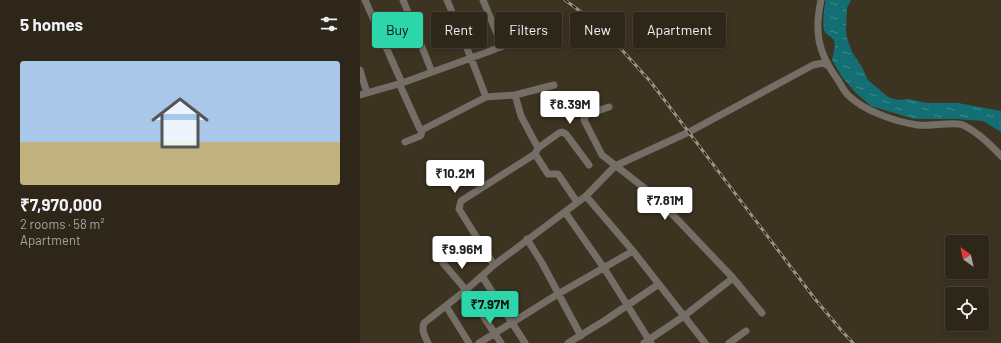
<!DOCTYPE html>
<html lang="en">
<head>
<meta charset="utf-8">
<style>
	:root { --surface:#2d2619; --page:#352e22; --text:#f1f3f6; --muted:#a7a5a2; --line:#484338; --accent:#2dd5ab }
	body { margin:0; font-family:Barlow,sans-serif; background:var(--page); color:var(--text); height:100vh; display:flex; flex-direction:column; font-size:15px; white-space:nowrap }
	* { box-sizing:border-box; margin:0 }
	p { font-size:13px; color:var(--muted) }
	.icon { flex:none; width:22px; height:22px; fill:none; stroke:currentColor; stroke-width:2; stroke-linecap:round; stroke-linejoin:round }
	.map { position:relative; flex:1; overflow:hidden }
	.panel { display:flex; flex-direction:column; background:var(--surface); width:360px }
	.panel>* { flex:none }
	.top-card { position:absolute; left:12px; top:12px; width:380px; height:36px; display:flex; gap:8px }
	.needle { width:26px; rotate:326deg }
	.buttons { position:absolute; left:585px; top:235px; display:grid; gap:8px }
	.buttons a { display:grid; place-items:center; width:44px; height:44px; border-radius:4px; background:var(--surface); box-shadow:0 2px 6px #0003,0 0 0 1px var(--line); font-size:20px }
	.price { position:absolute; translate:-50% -34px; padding:0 9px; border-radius:4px; background:#fff; color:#222; font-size:13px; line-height:26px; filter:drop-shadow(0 1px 2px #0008) }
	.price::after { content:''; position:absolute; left:50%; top:24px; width:12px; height:9px; margin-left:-6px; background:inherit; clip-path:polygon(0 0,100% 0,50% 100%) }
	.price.active { background:var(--accent); color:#111 }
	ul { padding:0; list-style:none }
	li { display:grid; align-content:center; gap:8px; height:212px; padding:0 20px }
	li+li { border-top:1px solid var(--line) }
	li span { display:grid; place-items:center; height:124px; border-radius:4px; color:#555 }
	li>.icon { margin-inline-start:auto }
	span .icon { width:72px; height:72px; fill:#fffc; stroke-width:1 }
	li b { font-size:17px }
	h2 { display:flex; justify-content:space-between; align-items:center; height:48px; padding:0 20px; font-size:17px }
	.chip { padding:0 14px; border-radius:4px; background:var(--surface); box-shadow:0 2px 6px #0003,0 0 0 1px var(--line); font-size:14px; line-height:36px }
	.chip.active { background:var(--accent); color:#111 }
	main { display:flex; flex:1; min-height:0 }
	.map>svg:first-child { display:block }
</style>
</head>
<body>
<main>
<section class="panel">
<h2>5 homes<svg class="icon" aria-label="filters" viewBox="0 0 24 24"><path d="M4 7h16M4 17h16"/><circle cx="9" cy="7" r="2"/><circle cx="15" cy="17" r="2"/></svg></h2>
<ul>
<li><span style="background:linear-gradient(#a9c7e8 65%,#c2b280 0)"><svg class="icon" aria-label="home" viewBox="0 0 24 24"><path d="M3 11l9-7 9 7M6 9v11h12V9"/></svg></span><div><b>₹7,970,000</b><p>2 rooms · 58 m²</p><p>Apartment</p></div></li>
</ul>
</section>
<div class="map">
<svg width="641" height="343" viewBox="0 0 641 343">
	<defs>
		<pattern id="water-ripples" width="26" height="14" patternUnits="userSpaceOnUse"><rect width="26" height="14" fill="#146f74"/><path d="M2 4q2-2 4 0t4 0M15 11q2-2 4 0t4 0" fill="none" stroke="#41898d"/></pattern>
	</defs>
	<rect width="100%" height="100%" fill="#3c3321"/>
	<path fill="url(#water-ripples)" d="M466 0H491L487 8 486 30 487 38 492 52 502 67 508 80 528 97 538 100 548 99 567 103H598L641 111V132L623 121 597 119H554L511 106 496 93 482 77 472 60C473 55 476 46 474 41 472 36 467 36 465 32 462 27 464 6 466 0Z"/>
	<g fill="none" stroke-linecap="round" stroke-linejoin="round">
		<path stroke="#756e66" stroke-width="7" d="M5 0 42 83
			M43 0 72 72
			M87 0 111 58 187 30
			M123 0 142 46
			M461 0C454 33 458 53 478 80 481 85 484 91 488 95 504 111 536 122 558 125 569 127 595 121 603 125 618 132 630 144 641 156
			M0 70 7 93
			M39 83 58 125 60 129 62 130 126 97 155 95 161 116 178 148 175 154 188 174H198L217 202
			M0 95 42 83 111 58 126 97
			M155 95 194 85
			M249 107 226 115 224 120 242 155 296 197 373 278 402 313
			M45 142 60 136 61 135 62 130
			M178 148 199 133 202 132 206 134 229 165
			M226 196 255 166 329 132 453 65 463 63 467 65
			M205 212 244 268 291 343
			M167 239 182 263 221 336
			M83 263 106 290 141 343
			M134 265 99 209 101 201 175 154
			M122 276 165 343
			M86 306 109 343
			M68 343C65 336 61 331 64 323L106 290 134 265 226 196 273 251 345 343
			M119 343 198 294 273 251
			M208 343 244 321 299 284
			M284 343 324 316 373 278
			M369 343 386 331"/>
		<defs>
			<path id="rail" d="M205 0 228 17 251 38 290 81 455 299 481 330 493 343"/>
		</defs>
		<use href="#rail" stroke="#9b9486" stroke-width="3"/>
		<use href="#rail" stroke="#201b13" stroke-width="1.5" stroke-dasharray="4.5" stroke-linecap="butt"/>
	</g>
</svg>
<div class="buttons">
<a><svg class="needle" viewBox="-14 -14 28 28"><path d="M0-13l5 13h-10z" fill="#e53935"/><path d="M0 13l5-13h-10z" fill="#a7a5a2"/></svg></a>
<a><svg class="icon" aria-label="locate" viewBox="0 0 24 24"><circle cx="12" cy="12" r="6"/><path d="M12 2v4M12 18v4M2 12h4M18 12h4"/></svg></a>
</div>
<b class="price" style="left:210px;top:125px">₹8.39M</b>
<b class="price" style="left:95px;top:194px">₹10.2M</b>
<b class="price" style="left:305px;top:221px">₹7.81M</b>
<b class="price" style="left:102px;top:270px">₹9.96M</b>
<b class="price active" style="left:130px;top:325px">₹7.97M</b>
<div class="top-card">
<a class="chip active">Buy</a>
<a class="chip">Rent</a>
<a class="chip">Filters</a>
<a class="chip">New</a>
<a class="chip">Apartment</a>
</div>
</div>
</main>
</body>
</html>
